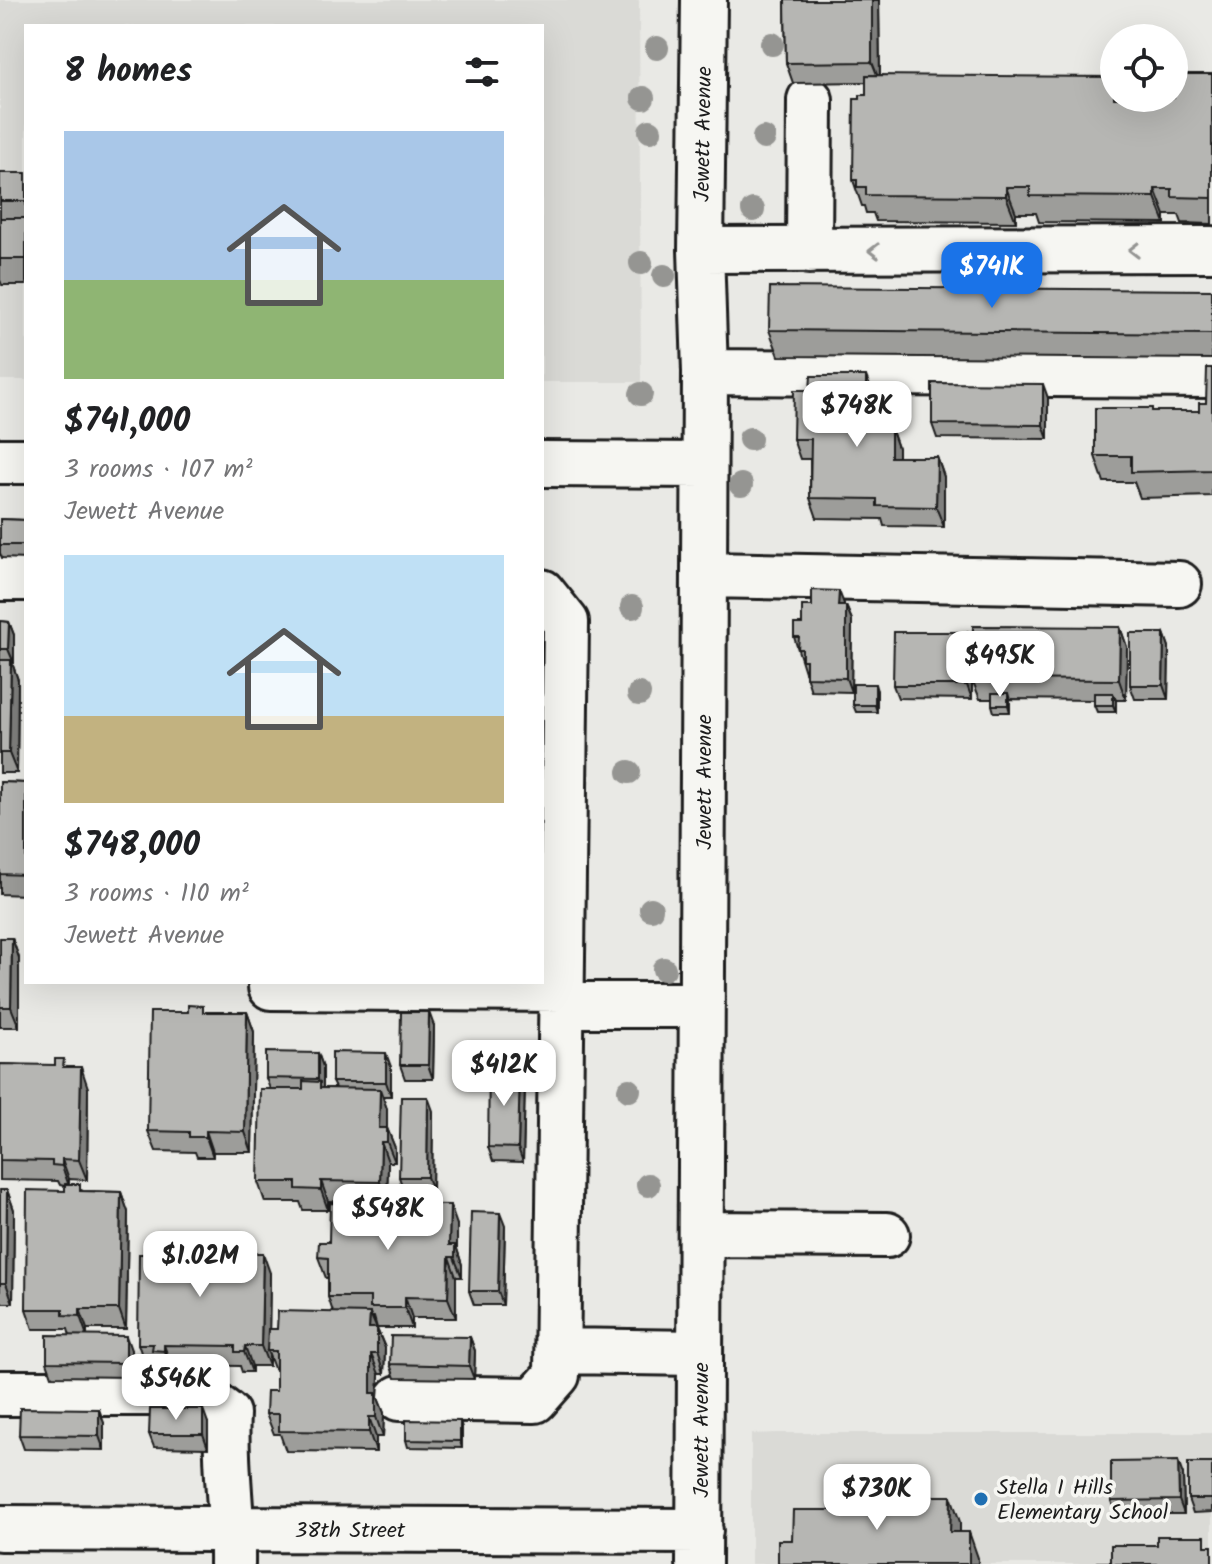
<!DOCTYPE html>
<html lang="en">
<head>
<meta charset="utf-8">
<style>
	:root { --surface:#fff; --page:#f2f2f2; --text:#202124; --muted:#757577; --accent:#1a73e8 }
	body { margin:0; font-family:Kalam,sans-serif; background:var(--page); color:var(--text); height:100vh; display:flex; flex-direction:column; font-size:30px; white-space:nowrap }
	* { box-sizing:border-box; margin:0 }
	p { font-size:26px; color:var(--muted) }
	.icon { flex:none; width:44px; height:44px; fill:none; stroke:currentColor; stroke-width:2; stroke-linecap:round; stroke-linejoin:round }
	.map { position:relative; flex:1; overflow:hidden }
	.panel { position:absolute; left:24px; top:24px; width:520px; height:960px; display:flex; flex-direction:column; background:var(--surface); border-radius:0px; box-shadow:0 8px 32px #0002 }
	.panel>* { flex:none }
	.tools { position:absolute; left:1100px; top:24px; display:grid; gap:16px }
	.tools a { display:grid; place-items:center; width:88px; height:88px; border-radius:50%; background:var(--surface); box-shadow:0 8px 32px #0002; font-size:40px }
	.price { position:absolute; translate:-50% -68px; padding:0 18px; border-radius:16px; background:#fff; color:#222; font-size:26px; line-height:52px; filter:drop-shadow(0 2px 4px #0008) }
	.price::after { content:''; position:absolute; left:50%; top:48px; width:24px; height:18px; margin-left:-12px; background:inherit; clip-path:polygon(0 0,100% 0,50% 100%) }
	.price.selected { background:var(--accent); color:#fff }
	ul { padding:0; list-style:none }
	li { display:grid; align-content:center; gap:16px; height:424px; padding:0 40px }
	li span { display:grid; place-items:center; height:248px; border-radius:0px; color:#555 }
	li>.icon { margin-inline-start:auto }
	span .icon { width:144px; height:144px; fill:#fffc; stroke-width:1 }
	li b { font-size:34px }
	h2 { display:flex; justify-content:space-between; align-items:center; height:96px; padding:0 40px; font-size:34px }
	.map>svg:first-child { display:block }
</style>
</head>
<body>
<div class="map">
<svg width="1212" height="1564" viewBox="0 0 1212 1564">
	<rect width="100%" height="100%" fill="#e9e9e5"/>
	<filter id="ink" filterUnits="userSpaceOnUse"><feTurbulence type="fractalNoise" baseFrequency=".0125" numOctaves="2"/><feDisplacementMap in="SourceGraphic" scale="16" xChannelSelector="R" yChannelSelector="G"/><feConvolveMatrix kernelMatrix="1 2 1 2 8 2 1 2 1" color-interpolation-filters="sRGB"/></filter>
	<g filter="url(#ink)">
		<path fill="#dadad6" d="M0 0H639L641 382H542V26H26V380H0Z
			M775 1433H1212V1564H751V1434Z"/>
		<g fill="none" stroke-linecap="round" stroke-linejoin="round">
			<defs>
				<path id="minor" d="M701 250 1212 249
					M809 251 810 100
					M705 372 1212 375
					M0 461H26
					M542 464 704 465
					M704 575 1179 584
					M0 578H26
					M271 987 562 989
					M562 1005H702
					M701 1234 887 1235
					M558 1351 700 1353
					M0 1393H199L227 1414C224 1464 233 1514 232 1564
					M399 1398 535 1400 557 1375 566 622 542 592
					M0 1528 700 1531
					M699 1564 705 372 701 250 704 0"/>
			</defs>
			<use href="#minor" stroke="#1c1c1c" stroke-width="50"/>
			<use href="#minor" stroke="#f6f6f2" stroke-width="44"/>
		</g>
		<g fill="#959592">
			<circle cx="772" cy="44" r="12"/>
			<circle cx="657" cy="48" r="12"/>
			<circle cx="643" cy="98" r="12"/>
			<circle cx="650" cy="131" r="12"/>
			<circle cx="764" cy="138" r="12"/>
			<circle cx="753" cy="210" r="12"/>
			<circle cx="641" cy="263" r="12"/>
			<circle cx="664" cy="276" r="12"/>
			<circle cx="641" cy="394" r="12"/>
			<circle cx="750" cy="439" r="12"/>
			<circle cx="741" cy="485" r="12"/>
			<circle cx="632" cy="607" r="12"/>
			<circle cx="639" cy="694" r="12"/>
			<circle cx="629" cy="772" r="12"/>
			<circle cx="651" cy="909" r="12"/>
			<circle cx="664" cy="969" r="12"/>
			<circle cx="629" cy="1090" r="12"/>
			<circle cx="648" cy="1185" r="12"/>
		</g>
		<path fill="#9d9d9a" stroke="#1c1c1c" stroke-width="2" d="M785 0H879L880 75 1114 98H1174L1212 74V224L1182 223 1179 215H1165V223L1039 222 1036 213H1016V222L876 221 873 213H866L864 206H862L853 180 860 99 866 95V82L793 83 786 63Z
			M0 173H26V285H2L0 280Z
			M1212 290V359L779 356 769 330Z
			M1212 368V496L1140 498 1134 482H1104L1095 456 1153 411H1199L1206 403Z
			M874 396 873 428H891L898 448V457H937L944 477V527L884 526 882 519 817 518 810 498V459H800L793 439Z
			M1048 398V439L937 438 932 424Z
			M0 519 26 520V559L2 558 0 553Z
			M844 604V606H846L852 620 851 692 811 691 794 637 802 624Z
			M0 621 9 622 14 635V663H12L18 680 17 773H0Z
			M1120 627 1127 647 1126 700H1116V712H1097L1094 705V700L1010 699V712H994L992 705V699H980L972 679Z
			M967 632 972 646V699L898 698 893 685Z
			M1164 633 1169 647 1168 699H1135L1130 685Z
			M877 691V712H856L853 705Z
			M0 782 26 783V895L0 894Z
			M0 938H12L19 958V1027H0Z
			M206 1012H247L254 1032 252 1152H213V1157H197L195 1152 156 1151 148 1131Z
			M434 1026 433 1079H405L400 1065Z
			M318 1053 323 1067V1088H335L332 1082 391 1067V1096H382L387 1109V1128L395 1148V1162H388L387 1202 328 1201V1210H303L300 1202H265L258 1182 270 1089 266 1078Z
			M0 1064 67 1067 88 1088 87 1180 69 1179V1184L83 1191 121 1192 128 1212 126 1329H87V1336L131 1350V1377L52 1376 47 1362 70 1336 68 1329H33L26 1309 65 1191V1186L60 1185 58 1181 0 1180Z
			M520 1068 525 1082 523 1162 493 1161 488 1147Z
			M433 1111 432 1191H404L399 1177Z
			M0 1190H7L14 1210 13 1303H0Z
			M457 1225V1249L462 1265V1277H456V1318H412V1328H377L374 1317H372L385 1348 384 1374H379L378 1398 384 1413 383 1437H376V1452L286 1451 280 1434H274L266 1414 276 1391V1371H275L269 1355V1366H252V1372H242L240 1366 171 1365V1371L159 1370 157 1364H145L138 1344 154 1254 166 1245 168 1251 230 1252 243 1247 246 1253 270 1273 269 1329H277L333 1312 328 1297V1278H326L318 1257 329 1242Z
			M505 1226 503 1305H474L469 1291Z
			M470 1337 475 1351 474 1379 395 1378 390 1364Z
			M104 1423V1450L24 1449 19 1435Z
			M208 1423V1448L154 1447 149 1434Z
			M462 1428V1448L408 1447 406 1440Z
			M1212 1463V1512L1193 1513 1188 1499Z
			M1183 1475 1184 1514H1116L1111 1501Z"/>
		<path fill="#7f7f7d" stroke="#1c1c1c" stroke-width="2" d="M872 0H879L880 82 872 62Z
			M1006 187 1016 213V222L1006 196Z
			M1155 189 1165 215V223L1155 197Z
			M866 376 874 396 873 448 866 428Z
			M1043 384 1048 398V439L1043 425Z
			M891 428 898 448V477L891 457Z
			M937 457 944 477V527L936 507Z
			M839 591 844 604 843 620 838 606Z
			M846 606 852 620 851 692 846 678Z
			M9 622 14 635V663L8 649Z
			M1120 627 1127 647 1126 700 1119 680Z
			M967 632 972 646V699L967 685Z
			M1164 633 1169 647 1168 699 1163 685Z
			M11 660 18 680 17 773 9 753Z
			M875 684 877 691V712L875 705Z
			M1008 693 1010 700V712L1008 705Z
			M1113 693 1116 700V712L1113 705Z
			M12 938 19 958V1027L11 1007Z
			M247 1012 254 1032 252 1152 245 1132Z
			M429 1012 434 1026 433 1079 428 1065Z
			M318 1053 323 1067V1091L320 1088 318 1079Z
			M386 1053 391 1067V1096L386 1082Z
			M81 1067 88 1088 87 1180 79 1160Z
			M520 1068 525 1082 523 1162 518 1148Z
			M380 1089 387 1109V1142L379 1128Z
			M428 1097 433 1111 432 1191 427 1177Z
			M387 1128 395 1148V1162L387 1142Z
			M206 1131 213 1152V1157L206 1137Z
			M381 1142 388 1162 387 1202 380 1182Z
			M62 1159 69 1179V1186L62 1166Z
			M321 1181 328 1201V1210L321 1190Z
			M7 1190 14 1210 13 1303 6 1283Z
			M121 1192 128 1212 126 1329 119 1309Z
			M450 1205 457 1225V1249L462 1265V1277L449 1245Z
			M500 1213 505 1226 503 1305 498 1291Z
			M263 1253 270 1273 269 1351H267L269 1355V1366L261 1346Z
			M449 1257 456 1277V1318L448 1298Z
			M405 1297 412 1318V1328L405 1308Z
			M80 1309 87 1329V1336L80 1316Z
			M370 1313 385 1348 384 1374 369 1328Z
			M126 1336 131 1350V1377L126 1363Z
			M470 1337 475 1351 474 1379 469 1366Z
			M164 1345 171 1365V1371L164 1351Z
			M245 1346 252 1366V1372L244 1352Z
			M371 1354 379 1374 378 1398 384 1413 383 1437 376 1417 371 1393Z
			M99 1409 104 1423V1450L99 1436Z
			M203 1409 208 1423V1448L203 1434Z
			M369 1417 376 1437V1452L369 1432Z
			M460 1421 462 1428V1448L460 1441Z
			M1178 1461 1183 1475 1184 1514 1179 1500Z
			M951 1496 960 1522V1558L950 1532Z
			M969 1532 978 1558V1564H969Z"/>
		<path fill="#b6b6b3" stroke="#1c1c1c" stroke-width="2" d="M785 0H872V62L786 63Z
			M1174 74H1212V198L1172 197V189H1155V197L1030 196V187H1006V196L866 195V187H857V180H853L854 99H860V95H866V75L1114 77V98H1174Z
			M0 173H26V201H0Z
			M0 218H26V259H0Z
			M770 287 1212 290V334L769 330Z
			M1207 368H1212V470L1131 472V456H1095V408H1152V411H1199V403H1206Z
			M811 376H866V428H891V457H937L936 507 877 506V499L810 498 811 439H793L794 390H810Z
			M932 383 1043 384V425L932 424Z
			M0 519 26 520V545H0Z
			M812 590 839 591 838 606H846V678L806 677V660H802V649H798L799 637H794V624H802V606H812Z
			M0 621 9 622 8 649H0Z
			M973 626 1120 627 1119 680 972 679Z
			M894 632H967V685H893Z
			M1130 633H1164L1163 685H1130Z
			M0 660H11L9 753H0Z
			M853 684H875V705H853Z
			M992 693H1008V705H992Z
			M1094 693H1113V705H1094Z
			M0 782 26 783V875L0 874Z
			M0 938H12L11 1007H0Z
			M188 1005 203 1006V1012H247L245 1132 206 1131V1137H189V1132L148 1131 150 1012H188Z
			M401 1012H429L428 1065H400Z
			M266 1052 318 1053V1079L266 1078Z
			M332 1052 386 1053V1082H332Z
			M55 1059H64L63 1067H81L79 1160 62 1159V1166L52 1165V1161L0 1160V1064L55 1065Z
			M489 1068H520L518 1148 488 1147Z
			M303 1081 320 1082V1088L380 1089 379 1128H387V1142H381L380 1182 321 1181V1190L296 1189V1182H258L260 1089H303Z
			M401 1097H428L427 1177H399Z
			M65 1184H80V1191L121 1192 119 1309H80V1316L63 1315V1309H26L27 1190 65 1191Z
			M0 1190H7L6 1283H0Z
			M330 1203 450 1205 449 1245H455V1257H449L448 1298 405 1297V1308H370V1297H328V1258L318 1257 319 1242H329Z
			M471 1212 500 1213 498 1291H469Z
			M154 1245H166V1251L230 1252 231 1246 243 1247V1253H263L261 1346H245L244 1352H235V1346L164 1345V1351L152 1350 153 1344H138L139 1254H154Z
			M278 1311 370 1313 369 1328H377V1354H371V1393H376V1417H369V1432L279 1431V1414H266L267 1391H276V1351H267L268 1329H277Z
			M47 1335 126 1336V1363L47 1362Z
			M391 1336 470 1337 469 1366 390 1364Z
			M20 1408 99 1409V1436L19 1435Z
			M150 1409H203V1434H149Z
			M406 1420 460 1421V1441L406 1440Z
			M1178 1461 1179 1500 1111 1501V1462Z
			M1188 1463H1212V1499H1188Z
			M884 1487H912V1496H951L950 1532H969V1564H778V1540H792L793 1510H835V1495L884 1496Z
			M1157 1536H1205V1546H1212V1564H1097V1562H1111V1545H1157Z"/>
		<defs><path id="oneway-chevron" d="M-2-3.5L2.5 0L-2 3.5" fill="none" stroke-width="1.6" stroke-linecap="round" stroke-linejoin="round" transform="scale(2)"/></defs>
		<g stroke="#949492">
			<use href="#oneway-chevron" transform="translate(1134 250) rotate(180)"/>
			<use href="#oneway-chevron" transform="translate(874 251) rotate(180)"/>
		</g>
	</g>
	<circle fill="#1f6fb2" stroke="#f6f6f2" stroke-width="3" cx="981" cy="1499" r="8"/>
	<g text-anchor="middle" stroke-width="7" stroke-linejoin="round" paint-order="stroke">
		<g font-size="22" fill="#1c1c1c" stroke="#f6f6f2">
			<text transform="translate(702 134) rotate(-89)" y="8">Jewett Avenue</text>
			<text transform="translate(703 782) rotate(-90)" y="8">Jewett Avenue</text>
			<text transform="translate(700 1430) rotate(-90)" y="8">Jewett Avenue</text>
			<text x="350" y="1537">38th Street</text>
		</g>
		<g font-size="22" fill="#1c1c1c" stroke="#f6f6f2" text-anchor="start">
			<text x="997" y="1494">Stella I Hills<tspan x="997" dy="25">Elementary School</tspan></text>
		</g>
	</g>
</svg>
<div class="tools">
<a><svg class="icon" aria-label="locate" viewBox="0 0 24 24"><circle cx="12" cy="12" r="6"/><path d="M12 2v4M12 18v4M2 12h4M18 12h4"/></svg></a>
</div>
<b class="price selected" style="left:992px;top:310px">$741K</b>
<b class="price" style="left:857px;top:449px">$748K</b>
<b class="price" style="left:1000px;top:699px">$495K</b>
<b class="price" style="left:504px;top:1108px">$412K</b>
<b class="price" style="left:388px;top:1252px">$548K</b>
<b class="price" style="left:200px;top:1299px">$1.02M</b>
<b class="price" style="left:176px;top:1422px">$546K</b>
<b class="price" style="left:877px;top:1532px">$730K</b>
<section class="panel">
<h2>8 homes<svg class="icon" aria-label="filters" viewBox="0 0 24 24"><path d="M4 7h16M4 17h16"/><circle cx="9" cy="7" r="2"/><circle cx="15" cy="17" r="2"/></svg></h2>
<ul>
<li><span style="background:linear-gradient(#a9c7e8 60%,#8fb573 0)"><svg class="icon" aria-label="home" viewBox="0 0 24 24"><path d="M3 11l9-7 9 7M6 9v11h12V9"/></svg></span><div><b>$741,000</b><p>3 rooms · 107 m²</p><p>Jewett Avenue</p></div></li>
<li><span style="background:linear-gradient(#bfe0f5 65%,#c2b280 0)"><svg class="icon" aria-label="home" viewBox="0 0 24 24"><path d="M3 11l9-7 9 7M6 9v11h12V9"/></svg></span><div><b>$748,000</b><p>3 rooms · 110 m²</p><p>Jewett Avenue</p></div></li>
</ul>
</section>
</div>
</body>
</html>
